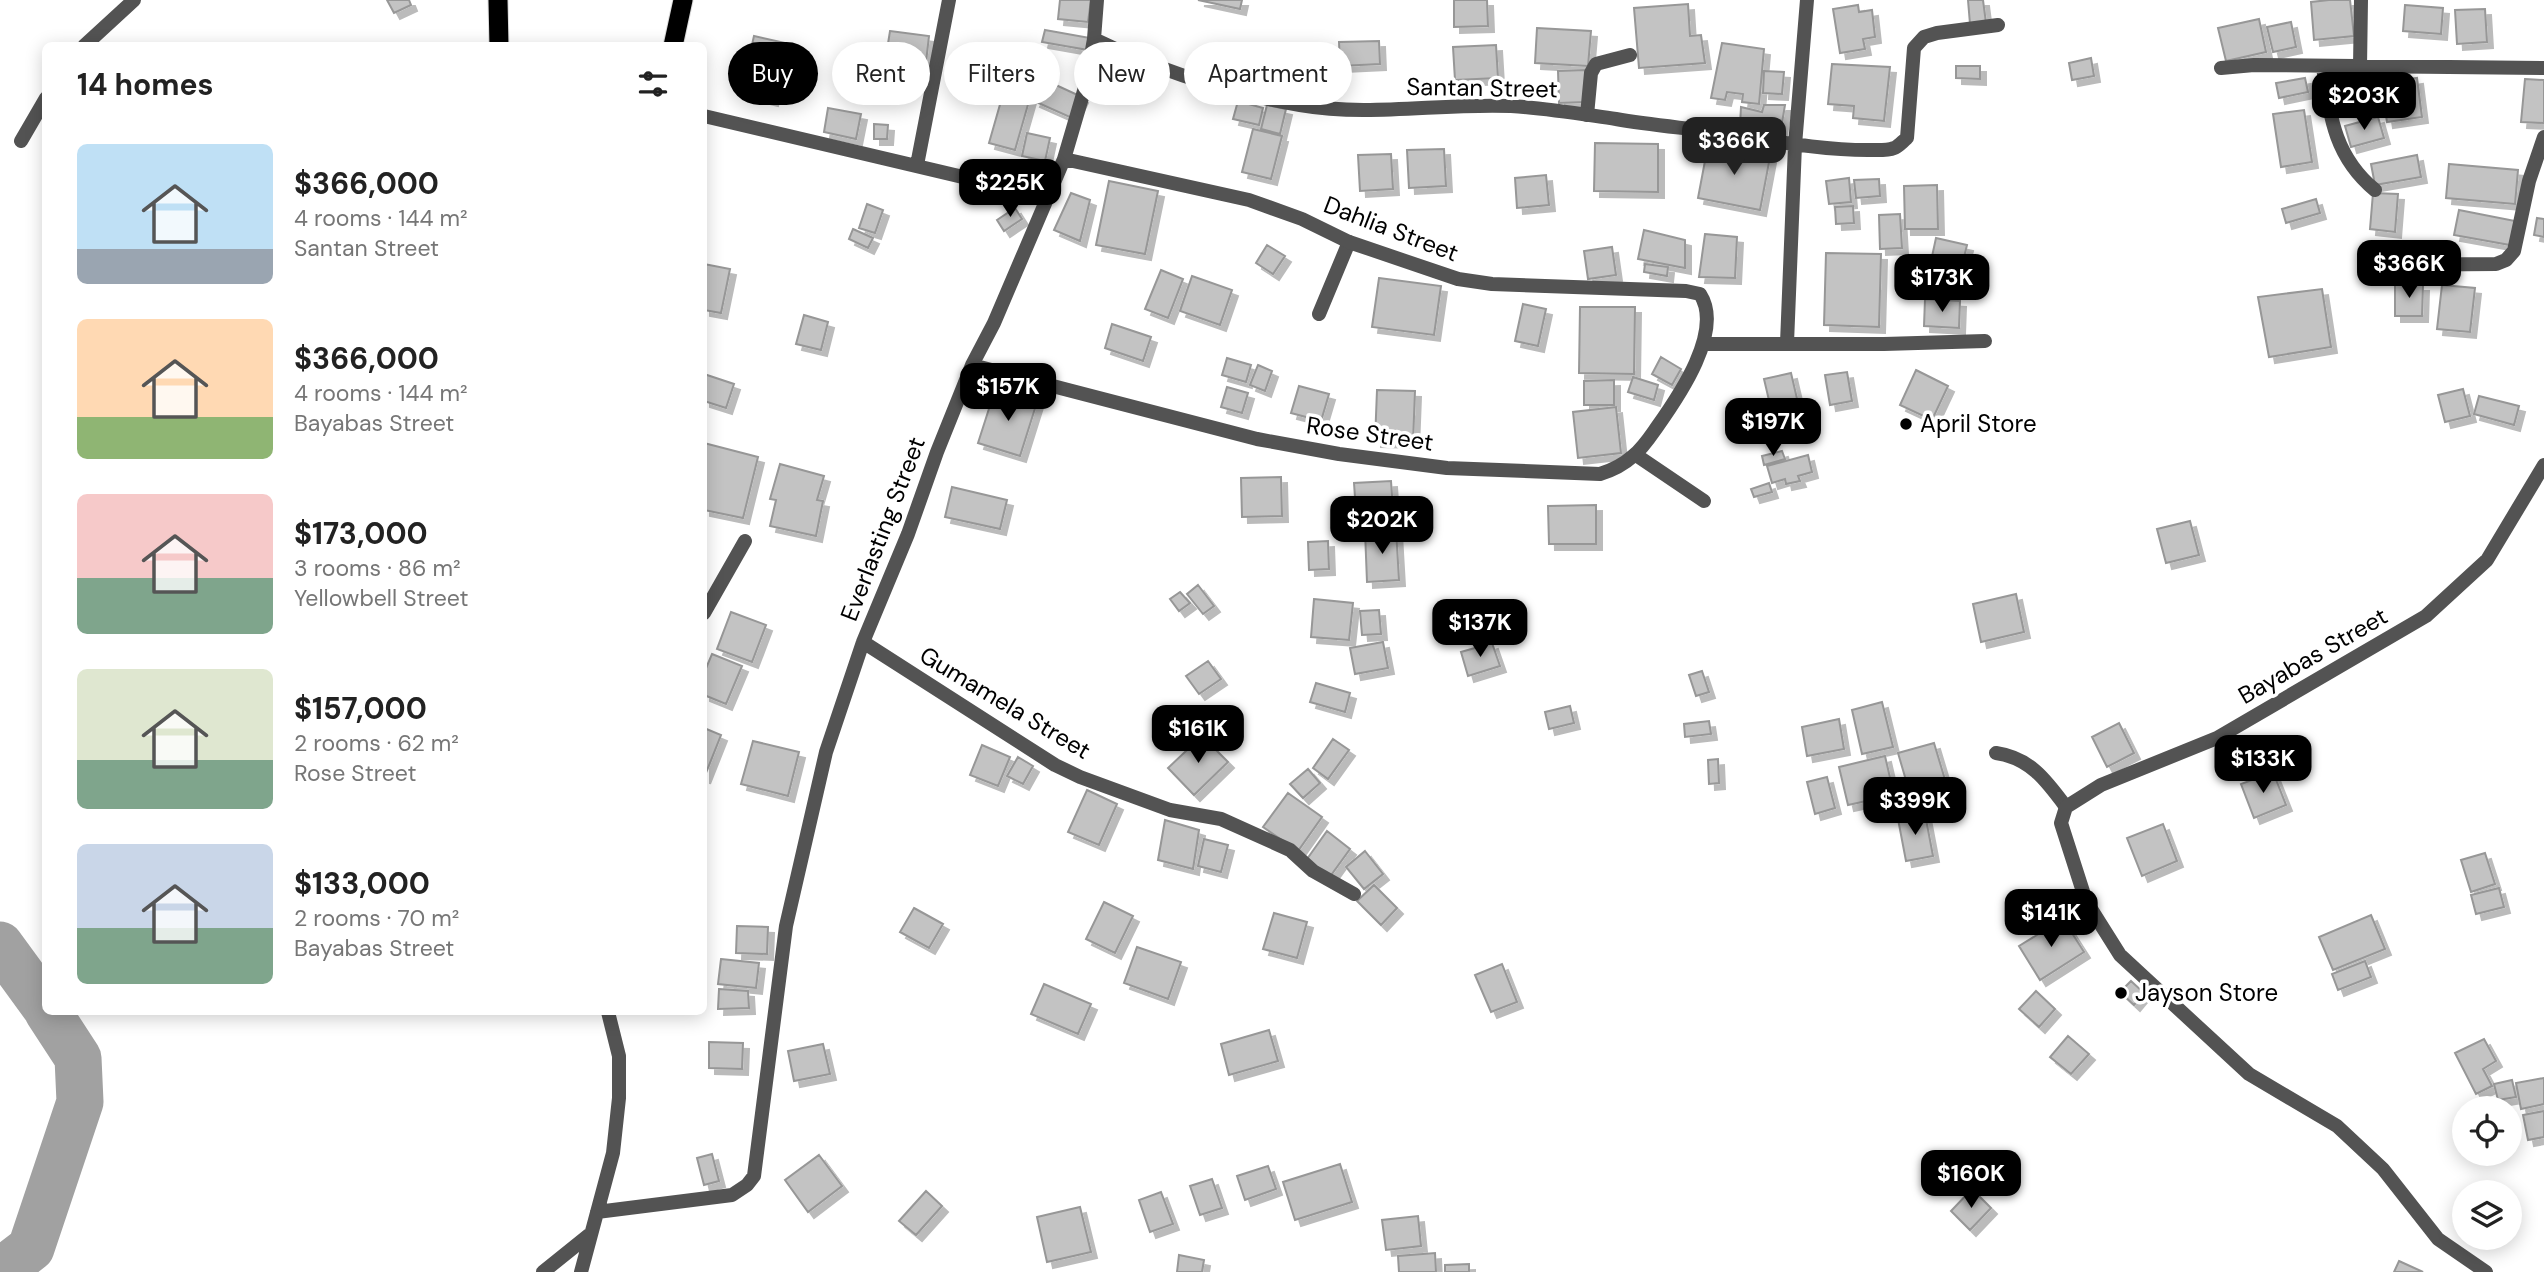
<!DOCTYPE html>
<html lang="en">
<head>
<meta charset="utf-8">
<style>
	:root { --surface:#fff; --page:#f2f2f2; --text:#222; --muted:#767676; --accent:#000 }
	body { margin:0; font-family:"DM Sans",sans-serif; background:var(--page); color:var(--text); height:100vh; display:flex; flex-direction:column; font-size:26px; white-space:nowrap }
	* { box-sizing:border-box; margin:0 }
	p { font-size:23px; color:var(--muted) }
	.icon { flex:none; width:38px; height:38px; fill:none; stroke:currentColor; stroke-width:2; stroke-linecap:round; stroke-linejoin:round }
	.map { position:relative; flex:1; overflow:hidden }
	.panel { position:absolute; left:42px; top:42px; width:665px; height:973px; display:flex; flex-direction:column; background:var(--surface); border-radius:10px; box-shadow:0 4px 18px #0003 }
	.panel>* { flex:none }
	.guide { position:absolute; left:728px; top:42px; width:665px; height:63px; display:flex; gap:14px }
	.tools { position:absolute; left:2452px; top:1096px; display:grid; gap:14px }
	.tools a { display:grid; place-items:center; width:70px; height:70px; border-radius:50%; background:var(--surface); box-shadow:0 4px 18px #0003; font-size:35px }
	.price { position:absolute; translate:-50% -60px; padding:0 16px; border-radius:14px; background:var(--accent); color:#fff; font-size:23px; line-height:46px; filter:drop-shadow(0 2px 4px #0008) }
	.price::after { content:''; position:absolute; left:50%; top:42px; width:21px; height:16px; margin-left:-10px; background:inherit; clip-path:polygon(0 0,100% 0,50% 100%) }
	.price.on { background:#222; color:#fff }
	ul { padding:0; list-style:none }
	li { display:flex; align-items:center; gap:21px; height:175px; padding:0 35px }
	li span { display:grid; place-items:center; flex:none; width:196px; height:140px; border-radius:10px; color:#555 }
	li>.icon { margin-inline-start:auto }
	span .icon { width:84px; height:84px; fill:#fffc; stroke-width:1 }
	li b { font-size:30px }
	h2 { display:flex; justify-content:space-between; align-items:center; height:84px; padding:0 35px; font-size:30px }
	.pill { padding:0 24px; border-radius:32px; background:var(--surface); box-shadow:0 4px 18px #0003; font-size:24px; line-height:63px }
	.pill.on { background:var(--accent); color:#fff }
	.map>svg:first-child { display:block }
</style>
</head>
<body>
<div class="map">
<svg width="2544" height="1272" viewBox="0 0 2544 1272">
	<defs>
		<filter id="shadow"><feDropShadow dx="6" dy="6" stdDeviation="0" flood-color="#0004"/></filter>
	</defs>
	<rect width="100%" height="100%" fill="#fff"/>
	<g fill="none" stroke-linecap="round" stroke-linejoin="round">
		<path stroke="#a1a1a1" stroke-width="47" d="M0 945 46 1008
			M0 1272 31 1248 80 1102 78 1058 48 1012"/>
	</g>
	<path fill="#c3c3c3" stroke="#979797" stroke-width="2" filter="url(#shadow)" d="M387 0H409L411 5 394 13Z
		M1060 0H1091L1088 22 1058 19Z
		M1198 0H1242L1240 9Z
		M1454 0H1487L1488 26 1454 27Z
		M1968 0H1983L1986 23 1970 24Z
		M2329 0H2350L2354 36 2314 40 2311 2Z
		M1688 4 1690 36 1701 35 1705 63 1639 68 1634 8Z
		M1858 5 1859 12 1872 10 1875 37 1863 39 1865 49 1840 53 1833 9Z
		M2405 5 2443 8 2441 34 2403 31Z
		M2485 9 2487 42 2457 44 2455 10Z
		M2259 19 2266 52 2226 61 2218 28Z
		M2291 22 2296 47 2273 52 2267 27Z
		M1537 28 1591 31 1588 66 1535 63Z
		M1045 30 1090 38 1088 50 1042 42Z
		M890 31 929 36 926 62 886 56Z
		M754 36 785 43 772 100 741 92Z
		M1379 41 1380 64 1340 66 1339 42Z
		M1722 43 1764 49 1759 104 1742 102 1743 94 1727 92 1725 100 1711 98Z
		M1496 45 1498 78 1455 80 1453 47Z
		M2091 58 2094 76 2072 80 2069 63Z
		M1832 64 1890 67 1884 121 1853 118 1854 106 1828 104Z
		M1956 66H1980V79L1956 78Z
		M1585 70V102L1559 103 1558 71Z
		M1764 71 1784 72 1782 94 1763 93Z
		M2305 78 2308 92 2279 98 2276 83Z
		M2417 78 2422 117 2387 122 2381 83Z
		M2525 79 2544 80V123L2521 122Z
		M1007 80 1033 87 1015 150 989 143Z
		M1045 80 1082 97 1072 118 1034 101Z
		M1238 101 1263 108 1259 125 1233 119Z
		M1267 105 1286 109 1280 134 1261 129Z
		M1764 105H1785L1781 129 1740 125 1741 107 1762 112Z
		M828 108 861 114 856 139 824 132Z
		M2304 110 2312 162 2281 167 2273 114Z
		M2378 117 2384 138 2351 147 2345 126Z
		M874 124 888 125 887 139H874Z
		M1253 129 1282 136 1271 179 1242 172Z
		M1027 133 1050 138 1045 161 1022 156Z
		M1595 143 1658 144V192L1594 191Z
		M1708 145 1770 157 1760 210 1698 198Z
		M1444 149 1446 186 1409 188 1407 150Z
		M1391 154 1393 189 1360 191 1358 155Z
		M2417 155 2421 177 2375 185 2371 164Z
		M2449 164 2518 170 2515 204 2446 198Z
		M1546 175 1549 205 1517 208 1515 178Z
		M1849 178 1851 202 1829 204 1826 181Z
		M1879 179 1880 196 1856 198 1854 180Z
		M1109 181 1158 191 1145 254 1096 245Z
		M1937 185 1938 229H1905L1904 186Z
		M1071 193 1090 200 1080 241 1054 230Z
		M2373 193 2398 194 2395 232 2370 229Z
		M2316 199 2320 213 2286 223 2282 209Z
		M867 204 883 210 875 233 859 228Z
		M1853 206 1854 223 1836 224 1835 207Z
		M1015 208 1022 219 1004 231 997 220Z
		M2459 210 2515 221 2510 245 2454 235Z
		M1900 214 1902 248 1880 249 1879 215Z
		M2537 218 2544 219V237L2534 235Z
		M853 229 873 238 868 248 849 239Z
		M1644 230 1685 240V268L1638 259Z
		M1705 234 1737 237 1735 278 1699 277Z
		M1936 238 1967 245 1958 282 1928 275Z
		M1267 245 1285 256 1273 274 1256 263Z
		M1612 247 1616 275 1588 279 1584 251Z
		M1826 253 1881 254 1879 327 1824 325Z
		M704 264 730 269 721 313 704 310Z
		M1645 264 1668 267 1667 276 1644 272Z
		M1161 270 1183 279 1168 318 1145 309Z
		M1192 276 1232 290 1220 325 1180 311Z
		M1379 278 1441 286 1434 335 1372 327Z
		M2395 285H2423L2422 316H2395Z
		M2442 285 2475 288 2470 332 2437 329Z
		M2322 289 2331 347 2269 357 2258 297Z
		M1925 299 1960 301 1959 328 1924 326Z
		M1523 304 1546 309 1538 346 1515 341Z
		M1580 307H1635L1634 374 1579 373Z
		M804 315 828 322 821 350 796 344Z
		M1112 324 1151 337 1143 361 1105 348Z
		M1661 357 1681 369 1672 385 1652 374Z
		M1227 358 1251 365 1246 382 1222 375Z
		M1258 365 1272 371 1265 391 1250 385Z
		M1916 370 1948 386 1932 420 1900 405Z
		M1847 372 1852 401 1830 405 1825 375Z
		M1791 373 1802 420 1775 426 1764 379Z
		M704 374 734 384 726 408 704 401Z
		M1633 377 1658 385 1654 400 1628 392Z
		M1614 380V405H1584V381Z
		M1299 386 1329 394 1321 421 1291 413Z
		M1227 387 1248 393 1242 413 1221 407Z
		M2463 389 2470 416 2445 422 2438 395Z
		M995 390 1037 402 1020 456 978 443Z
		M1377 390 1415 391 1413 442 1375 441Z
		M2479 396 2519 406 2514 425 2474 414Z
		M1616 407 1621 453 1578 458 1573 412Z
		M704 443 758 457 743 518 704 510Z
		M1782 451 1785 459 1764 465 1762 456Z
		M1808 455 1812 472 1798 476 1800 481 1786 484 1785 479 1772 483 1767 466Z
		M780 464 824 476 817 500 823 501 816 536 770 526 776 500 770 499Z
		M1281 477 1282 516 1242 517 1241 478Z
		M1391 481 1394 524 1357 526 1354 483Z
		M1769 483 1772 492 1754 497 1751 489Z
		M952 487 1007 500 1000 529 945 517Z
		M1596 505V544H1549L1548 506Z
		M2190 521 2199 555 2166 563 2157 529Z
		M1396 529 1399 580 1367 582 1365 531Z
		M1328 541 1329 569 1309 570 1308 542Z
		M1198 585 1214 606 1203 614 1187 594Z
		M1180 592 1190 603 1179 611 1170 599Z
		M2016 594 2024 632 1981 642 1973 604Z
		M1314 599 1353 603 1349 640 1311 637Z
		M1379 610 1381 634 1362 635 1360 611Z
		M731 612 766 625 752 662 717 649Z
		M1383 642 1388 668 1355 674 1350 648Z
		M1492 643 1500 666 1468 676 1461 652Z
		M712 654 742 666 726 704 704 695V673Z
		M1208 661 1221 679 1199 694 1186 676Z
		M1702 671 1709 692 1696 696 1689 675Z
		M1316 683 1350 693 1345 712 1310 702Z
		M1882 702 1893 747 1862 754 1852 710Z
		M1570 706 1574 723 1549 729 1545 712Z
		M1839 719 1844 749 1807 756 1802 727Z
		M1709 721 1711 734 1685 737 1684 724Z
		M2119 723 2134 753 2107 767 2092 737Z
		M704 728 721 735 704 778Z
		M1202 736 1228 762 1194 795 1168 768Z
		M1333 739 1349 750 1328 779 1313 768Z
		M753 741 799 752 788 796 741 784Z
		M1934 743 1946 783 1910 794 1898 753Z
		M982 745 1010 757 998 786 970 775Z
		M1885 756 1894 795 1848 805 1839 767Z
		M1018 757 1033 766 1023 784 1007 776Z
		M1718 759 1719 783 1709 784 1708 760Z
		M1308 769 1320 783 1303 798 1290 784Z
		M2273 772 2286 805 2254 818 2241 784Z
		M1827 777 1835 808 1815 814 1807 782Z
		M1087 790 1117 804 1099 845 1068 832Z
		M1288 793 1322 817 1298 851 1263 827Z
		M1925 814 1933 856 1906 861 1898 819Z
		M1165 820 1199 830 1193 869 1158 860Z
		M2163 824 2177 861 2142 876 2127 838Z
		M1327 831 1350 849 1329 878 1307 859Z
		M1204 839 1228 845 1221 872 1198 866Z
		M1365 851 1383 874 1364 889 1346 867Z
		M2485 853 2495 884 2471 892 2461 860Z
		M1374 885 1397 908 1381 925 1357 901Z
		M2499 888 2504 907 2476 914 2471 895Z
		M1104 902 1133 916 1115 953 1086 939Z
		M914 908 943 924 929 948 900 932Z
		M1274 913 1307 922 1297 958 1263 949Z
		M2371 915 2385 949 2333 970 2319 937Z
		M2063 919 2084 952 2040 980 2019 946Z
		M737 926 768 927 767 954 736 953Z
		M1137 947 1181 962 1168 999 1124 983Z
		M721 959 759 963 756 988 718 984Z
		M2365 961 2371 977 2338 990 2332 974Z
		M1502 964 1517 1002 1491 1012 1475 975Z
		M2131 981 2144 993 2134 1005 2120 992Z
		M1044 984 1091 1004 1078 1034 1031 1014Z
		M719 989 748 991 749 1008 718 1009Z
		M2036 991 2055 1009 2039 1027 2019 1009Z
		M1269 1030 1278 1061 1229 1075 1221 1044Z
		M2068 1036 2089 1054 2071 1074 2050 1057Z
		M2484 1039 2496 1061 2483 1069 2492 1086 2476 1094 2455 1053Z
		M709 1042 743 1043 742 1069 709 1068Z
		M823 1044 830 1074 794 1081 788 1051Z
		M2544 1078V1104L2521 1109 2516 1083Z
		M2512 1080 2516 1097 2498 1100 2494 1084Z
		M2544 1111V1137L2528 1140 2523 1115Z
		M712 1154 719 1181 704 1185 697 1158Z
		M819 1155 842 1186 808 1212 785 1180Z
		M1340 1164 1352 1202 1295 1220 1283 1182Z
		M1268 1166 1276 1189 1245 1200 1237 1176Z
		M1212 1179 1222 1208 1200 1215 1190 1186Z
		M1972 1189 1991 1208 1970 1230 1951 1211Z
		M926 1191 942 1206 916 1235 899 1221Z
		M1161 1192 1173 1224 1150 1232 1139 1200Z
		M1080 1207 1091 1252 1047 1262 1037 1217Z
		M1418 1216 1421 1246 1386 1250 1382 1220Z
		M1435 1253 1436 1272H1399L1398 1256Z
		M1179 1255 1204 1260 1202 1272H1177Z
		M2399 1261 2423 1272H2394Z
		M1469 1264V1272H1445V1265Z"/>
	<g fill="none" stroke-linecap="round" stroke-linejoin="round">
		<defs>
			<path id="trunk" d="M498 0 499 46
				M673 46 683 0"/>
		</defs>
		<use href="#trunk" stroke="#dbdbdb" stroke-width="21"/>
		<path stroke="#535353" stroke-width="14" d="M1587 115 1591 73 1596 64 1630 55
			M1319 314 1349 242
			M1636 455 1704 501
			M1996 753C2030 758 2046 780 2066 807"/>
		<path stroke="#535353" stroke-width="14" d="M1094 39C1158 70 1229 93 1300 105 1370 117 1440 103 1511 106 1546 108 1581 114 1616 119 1651 125 1686 128 1721 133 1770 140 1818 150 1868 150 1876 150 1887 151 1894 148 1898 147 1903 141 1907 138L1914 48 1924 37 1937 33 1998 25
			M84 46 134 0
			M2323 67C2330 116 2334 156 2375 190
			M2360 67 2361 0
			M2221 68 2254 65 2544 68
			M704 116 1048 197
			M21 141 46 98
			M917 165 949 0
			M2369 265 2496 264 2506 260 2514 251 2529 181 2544 137
			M1787 343 1795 145 1807 0
			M1703 344H1884L1985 341
			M972 365 1257 439 1339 454 1447 468 1600 474C1613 470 1623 465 1633 456 1643 448 1650 437 1657 427 1679 396 1724 331 1700 294L1686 291 1492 284 1458 279 1349 242 1302 219 1249 200 1064 159
			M704 613 745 541
			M863 642 1055 765 1080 777 1170 810 1221 819 1290 850 1313 871 1354 894
			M597 1212 732 1195 747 1185 754 1176 786 926 826 752 863 642 908 534 937 452 972 365 994 323 1064 159 1086 84 1094 39 1097 0
			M543 1272 589 1235
			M581 1272 613 1153 619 1098V1056L608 1012
			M2486 1272 2438 1239 2383 1169 2337 1126 2249 1074 2120 955 2086 901 2061 823 2066 807 2101 785 2217 738 2426 616 2487 560 2544 465"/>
		<use href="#trunk" stroke="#000" stroke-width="19"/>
	</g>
	<g fill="#000" stroke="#fff" stroke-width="2.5">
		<circle cx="1906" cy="424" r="7"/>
		<circle cx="2121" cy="993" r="7"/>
	</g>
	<g text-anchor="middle" stroke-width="7" stroke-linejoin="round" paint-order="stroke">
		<g font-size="24" fill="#000" stroke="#fff">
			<text transform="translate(1482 88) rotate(1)" y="8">Santan Street</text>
			<text transform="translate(1391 229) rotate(21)" y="8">Dahlia Street</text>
			<text transform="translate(1370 434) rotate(8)" y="8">Rose Street</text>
			<text transform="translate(883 529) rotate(-69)" y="8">Everlasting Street</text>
			<text transform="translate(2313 656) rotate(-30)" y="8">Bayabas Street</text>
			<text transform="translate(1005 703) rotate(31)" y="8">Gumamela Street</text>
		</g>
		<g font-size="24" fill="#000" stroke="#fff" text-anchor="start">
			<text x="1920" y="432">April Store</text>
			<text x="2135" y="1001">Jayson Store</text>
		</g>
	</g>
</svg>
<div class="tools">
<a><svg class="icon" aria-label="locate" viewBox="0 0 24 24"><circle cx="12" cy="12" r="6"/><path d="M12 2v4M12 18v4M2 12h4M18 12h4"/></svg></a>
<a><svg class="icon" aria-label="layers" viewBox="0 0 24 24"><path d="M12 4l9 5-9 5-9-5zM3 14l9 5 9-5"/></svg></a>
</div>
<b class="price" style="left:2364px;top:132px">$203K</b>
<b class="price on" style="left:1734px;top:177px">$366K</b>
<b class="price" style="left:1010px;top:219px">$225K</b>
<b class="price" style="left:2409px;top:300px">$366K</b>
<b class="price" style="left:1942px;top:314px">$173K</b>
<b class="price" style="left:1008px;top:423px">$157K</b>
<b class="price" style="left:1773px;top:458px">$197K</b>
<b class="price" style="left:1382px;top:556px">$202K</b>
<b class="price" style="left:1480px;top:659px">$137K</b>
<b class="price" style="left:1198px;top:765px">$161K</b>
<b class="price" style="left:2263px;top:795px">$133K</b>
<b class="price" style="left:1915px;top:837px">$399K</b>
<b class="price" style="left:2051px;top:949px">$141K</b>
<b class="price" style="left:1971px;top:1210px">$160K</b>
<div class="guide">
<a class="pill on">Buy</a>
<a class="pill">Rent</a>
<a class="pill">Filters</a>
<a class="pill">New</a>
<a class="pill">Apartment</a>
</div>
<section class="panel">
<h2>14 homes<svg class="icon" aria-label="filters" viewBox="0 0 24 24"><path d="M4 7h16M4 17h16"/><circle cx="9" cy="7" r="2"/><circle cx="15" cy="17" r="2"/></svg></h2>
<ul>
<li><span style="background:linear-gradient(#bfe0f5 75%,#9aa5b1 0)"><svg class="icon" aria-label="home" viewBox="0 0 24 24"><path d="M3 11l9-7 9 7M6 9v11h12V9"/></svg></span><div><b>$366,000</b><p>4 rooms · 144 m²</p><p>Santan Street</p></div></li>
<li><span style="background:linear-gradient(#ffd9b3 70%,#8fb573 0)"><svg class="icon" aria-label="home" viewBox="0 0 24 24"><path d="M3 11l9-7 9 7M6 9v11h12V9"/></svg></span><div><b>$366,000</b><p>4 rooms · 144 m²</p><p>Bayabas Street</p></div></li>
<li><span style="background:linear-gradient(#f6c9c9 60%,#7fa58c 0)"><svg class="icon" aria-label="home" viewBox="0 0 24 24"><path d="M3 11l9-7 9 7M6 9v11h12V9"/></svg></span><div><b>$173,000</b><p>3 rooms · 86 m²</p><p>Yellowbell Street</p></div></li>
<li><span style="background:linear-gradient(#dfe7d0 65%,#7fa58c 0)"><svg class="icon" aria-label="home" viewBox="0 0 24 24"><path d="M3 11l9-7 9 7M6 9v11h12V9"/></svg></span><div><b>$157,000</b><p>2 rooms · 62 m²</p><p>Rose Street</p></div></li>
<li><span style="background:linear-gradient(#c9d6e8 60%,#7fa58c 0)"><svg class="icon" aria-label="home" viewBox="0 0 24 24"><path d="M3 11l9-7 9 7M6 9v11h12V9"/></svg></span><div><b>$133,000</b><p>2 rooms · 70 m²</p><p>Bayabas Street</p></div></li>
</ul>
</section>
</div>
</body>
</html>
